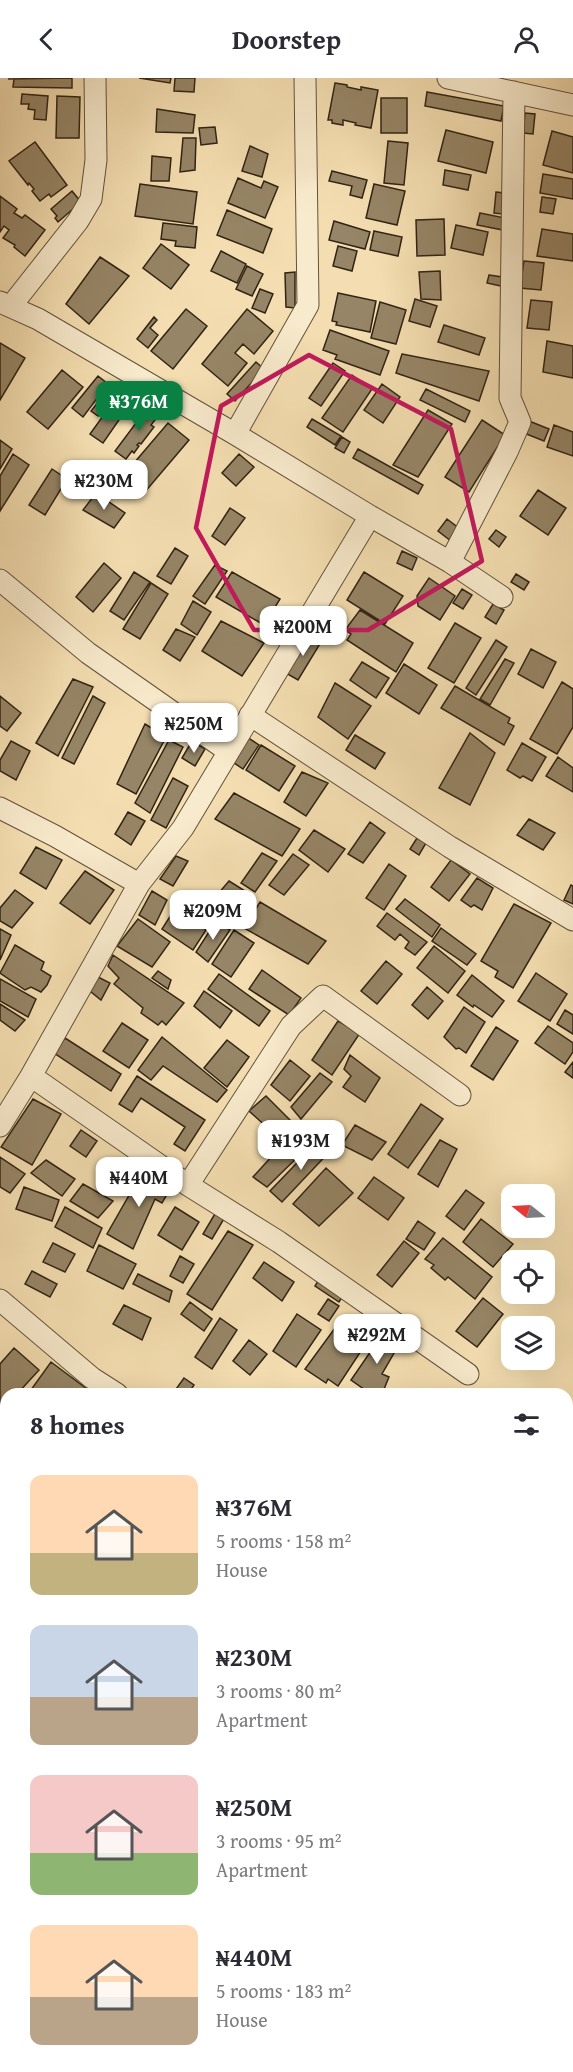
<!DOCTYPE html>
<html lang="en">
<head>
<meta charset="utf-8">
<style>
	:root { --surface:#fff; --page:#f2f2f3; --text:#2b2b33; --muted:#7c7c81; --accent:#0b8043 }
	body { margin:0; font-family:"Gentium Book Plus",serif; background:var(--page); color:var(--text); height:100vh; display:flex; flex-direction:column; font-size:22px; white-space:nowrap }
	* { box-sizing:border-box; margin:0 }
	p { font-size:20px; color:var(--muted) }
	.icon { flex:none; width:33px; height:33px; fill:none; stroke:currentColor; stroke-width:2; stroke-linecap:round; stroke-linejoin:round }
	.map { position:relative; flex:1; overflow:hidden }
	.details { position:absolute; left:0px; top:1310px; width:573px; height:686px; display:flex; flex-direction:column; background:var(--surface); border-radius:18px 18px 0 0; box-shadow:0 6px 24px #0002 }
	.details>* { flex:none }
	.needle { width:39px; rotate:288deg }
	.fabs { position:absolute; left:501px; top:1106px; display:grid; gap:12px }
	.fabs a { display:grid; place-items:center; width:54px; height:54px; border-radius:12px; background:var(--surface); box-shadow:0 6px 24px #0002; font-size:30px }
	.price { position:absolute; translate:-50% -51px; padding:0 14px; border-radius:12px; background:#fff; color:#222; font-size:20px; line-height:39px; filter:drop-shadow(0 2px 3px #0008) }
	.price::after { content:''; position:absolute; left:50%; top:36px; width:18px; height:14px; margin-left:-9px; background:inherit; clip-path:polygon(0 0,100% 0,50% 100%) }
	.price.current { background:var(--accent); color:#fff }
	ul { padding:0; list-style:none }
	li { display:flex; align-items:center; gap:18px; height:150px; padding:0 30px }
	li span { display:grid; place-items:center; flex:none; width:168px; height:120px; border-radius:12px; color:#555 }
	li>.icon { margin-inline-start:auto }
	span .icon { width:72px; height:72px; fill:#fffc; stroke-width:1 }
	li b { font-size:26px }
	h2 { display:flex; justify-content:space-between; align-items:center; height:72px; padding:0 30px; font-size:26px }
	header { display:flex; justify-content:space-between; align-items:center; height:78px; padding:0 30px; background:var(--surface); font-size:27px; font-weight:600 }
	.map>svg:first-child { display:block }
</style>
</head>
<body>
<header><svg class="icon" aria-label="back" viewBox="0 0 24 24"><path d="M15 5l-7 7 7 7"/></svg>Doorstep<svg class="icon" aria-label="person" viewBox="0 0 24 24"><circle cx="12" cy="8" r="4"/><path d="M4 21q1-7 8-7t8 7"/></svg></header>
<div class="map">
<svg width="573" height="1994" viewBox="0 0 573 1994">
	<rect width="100%" height="100%" fill="#f4deb1"/>
	<filter id="stains"><feTurbulence type="fractalNoise" baseFrequency=".00333" numOctaves="4"/><feColorMatrix values="0 0 0 0 .2 0 0 0 0 .09 0 0 0 0 .02 0 0 0 .5 -.17"/></filter>
	<radialGradient id="worn" r=".72"><stop offset=".6" stop-color="#630" stop-opacity="0"/><stop offset="1" stop-color="#630" stop-opacity=".3"/></radialGradient>
	<path fill="#968566" stroke="#312414" stroke-width="1.5" d="M72 0V10L13 9 14 1H8Z
		M139 0H171L170 5Z
		M175 0H195L194 14 174 13Z
		M335 5 347 7V9L361 12V9L378 12 371 50 355 47 356 45 343 42V47L332 45V42H328Z
		M427 14 504 28 501 43 425 28Z
		M22 16 48 18 46 42 34 41 35 32 28 31 29 26H21Z
		M57 18 80 19 79 60H56Z
		M381 20H407V55H381Z
		M157 31 195 37 193 55 156 54Z
		M525 35 535 36 533 56 523 55Z
		M215 49 217 65 201 67 199 50Z
		M446 52 493 64 486 95 438 83Z
		M552 53 573 59V95L543 87Z
		M183 60H196L195 92 180 94Z
		M388 63 408 65 404 107 384 105Z
		M35 64 67 107 51 119 49 116 40 123 32 113 34 111 29 105 28 107 9 83Z
		M250 68 268 76 262 99 242 93Z
		M152 78 171 80 169 103H151Z
		M445 92 471 97 468 112 443 107Z
		M332 93 367 102 362 120 350 117 352 108 329 103Z
		M543 96 573 101V121L540 115Z
		M238 100 261 110 264 103 278 109 265 140 228 125Z
		M140 106 197 114 193 146 135 138Z
		M374 106 405 113 397 147 366 140Z
		M72 113 81 124 58 144 55 140 57 138 51 131Z
		M496 114 504 115 503 136 494 135Z
		M0 118 17 131 14 135 22 140 25 137 45 152 25 178 14 169 15 167 3 160 9 152 4 148 0 154Z
		M542 119 556 121 553 136 540 134Z
		M227 132 272 151 263 175 217 157Z
		M480 135 505 140 503 152 477 147Z
		M444 141 445 177 417 178 416 142Z
		M334 143 370 154 365 171 329 162Z
		M163 145 197 149 195 170 175 168 176 163 161 161Z
		M456 147 488 154 483 177 451 170Z
		M542 151 573 156V183L537 178Z
		M374 153 402 159 398 178 370 172Z
		M161 166 189 187 171 211 143 190Z
		M338 168 357 173 352 193 333 188Z
		M221 173 246 186 237 205 211 193Z
		M100 179 129 198 89 246 66 226Z
		M524 183 544 185 541 212 520 210Z
		M247 188 263 196 252 218 236 211Z
		M440 193 441 222 421 221 419 194Z
		M295 194V230L286 229 285 195Z
		M489 197 502 199 501 208 487 205Z
		M260 211 273 216 265 235 252 230Z
		M338 215 376 223 370 254 336 247 337 244 332 243Z
		M415 221 437 228 430 249 409 243Z
		M531 222 552 224 549 252 527 250Z
		M380 224 406 232 396 266 371 260Z
		M186 231 207 248 173 291 151 273Z
		M247 231 273 253 254 276 243 266 235 275 247 285 228 308 202 286Z
		M154 239 157 242 150 250 158 257 148 270 137 261Z
		M444 247 485 260 479 277 438 264Z
		M330 252 389 273 380 297 335 281 337 277 323 272Z
		M547 263 573 268V300L543 294Z
		M0 265 25 280 0 322Z
		M402 276 489 293 479 323 396 295Z
		M256 284 264 291 235 323 227 316Z
		M333 285 345 293 321 328 309 320Z
		M62 292 83 309 48 351 27 334Z
		M352 297 372 311 343 354 322 340Z
		M98 298 108 306 83 339 72 330Z
		M382 306 400 319 383 345 364 332Z
		M110 309 116 314 98 338 91 333Z
		M426 311 470 333 465 344 420 322Z
		M116 320 128 329 103 365 90 356Z
		M151 325 162 333 151 347 154 349 141 366 139 365 137 367 139 368 134 375 132 373 126 381 115 373Z
		M428 332 452 346 418 399 393 387Z
		M312 341 341 358 335 367 307 349Z
		M482 342 505 357 469 414 445 399Z
		M529 343 549 351 544 363 524 355Z
		M168 345 189 362 144 415 123 398Z
		M554 347 573 354V378L547 369Z
		M342 359 350 364 344 375 335 370Z
		M0 362 12 371 0 391Z
		M358 371 423 407 418 416 353 380Z
		M13 376 29 387 0 433V398Z
		M239 376 254 389 236 408 222 395Z
		M52 391 67 401 45 437 29 427Z
		M538 412 566 430 548 457 520 438Z
		M96 415 125 435 114 450 83 432Z
		M230 430 245 440 225 467 212 458Z
		M447 441 460 451 451 463 438 453Z
		M496 452 506 459 499 469 489 461Z
		M175 470 188 478 171 506 157 498Z
		M402 473 417 480 412 492 397 485Z
		M104 485 121 500 93 534 76 519Z
		M215 487 227 493 205 526 193 518Z
		M134 494 150 504 124 542 110 533Z
		M232 494 280 521 264 547 216 519Z
		M364 494 403 518 385 546 347 522Z
		M516 496 529 504 524 512 511 504Z
		M429 500 455 518 440 542 418 528 417 518Z
		M151 505 168 516 140 561 123 551Z
		M462 511 472 517 463 531 453 525Z
		M193 523 211 534 197 557 181 546Z
		M493 526 504 532 496 546 485 539Z
		M360 532 413 565 396 594 347 562 351 556 345 552Z
		M221 543 264 565 242 598 202 573Z
		M310 543 325 550 321 558 307 551Z
		M455 545 481 560 454 605 428 590Z
		M176 551 195 559 180 583 163 572Z
		M307 555 321 564 298 602 284 594Z
		M496 562 507 569 476 617 466 610Z
		M531 571 556 584 543 610 518 596Z
		M505 581 514 585 490 627 480 621Z
		M362 584 389 600 376 620 350 602Z
		M404 586 437 607 419 636 386 615Z
		M73 601 93 609 58 678 36 665Z
		M562 604 573 611V649L557 676 530 661Z
		M335 605 371 628 348 661 318 639Z
		M455 608 510 640 508 645 514 648 504 667 441 630Z
		M0 618 21 635 7 653 0 648Z
		M93 618 105 625 74 686 62 680Z
		M145 646 166 659 136 716 117 706Z
		M470 655 495 675 470 727 439 710Z
		M355 657 385 675 375 691 346 672Z
		M247 659 259 667 243 691 231 683Z
		M169 662 183 669 150 735 135 725Z
		M11 663 30 673 16 702 0 693V682Z
		M192 663 205 671 195 688 182 680Z
		M522 665 546 679 532 703 523 698 520 700 507 692Z
		M261 667 295 688 279 713 246 692Z
		M558 679 573 690V714L546 698Z
		M302 694 328 705 306 738 284 724Z
		M173 700 188 708 166 750 151 742Z
		M234 715 300 751 282 778 215 741Z
		M128 734 145 743 131 767 115 756Z
		M529 741 555 755 543 772 517 757Z
		M370 744 385 755 363 785 348 776Z
		M314 752 345 771 328 794 299 772Z
		M417 760 426 765 419 777 410 771Z
		M36 769 62 782 46 811 20 795Z
		M262 775 277 783 255 814 241 805Z
		M293 776 309 787 284 817 269 807Z
		M176 778 188 783 173 808 160 801Z
		M451 782 470 796 449 823 431 809Z
		M389 786 406 798 384 832 366 820Z
		M85 793 114 812 90 846 60 825Z
		M477 800 493 810 482 832 474 827 471 829 461 822Z
		M229 803 253 818 239 841 212 823Z
		M571 807 573 808V826L564 822Z
		M15 812 33 825 12 850 0 843V830Z
		M152 813 167 822 155 847 139 837Z
		M405 821 440 847 432 859 396 831Z
		M260 824 326 863 308 886 244 850Z
		M514 826 551 845 513 910 495 899 498 893 481 883Z
		M176 829 206 852 193 872 162 851Z
		M387 835 427 864 415 877 405 870 409 864 400 856 395 862 377 848Z
		M138 841 170 864 152 889 117 868Z
		M216 843 230 852 208 884 196 874Z
		M441 850 476 876 467 887 432 863Z
		M0 851 11 857 0 882Z
		M234 852 254 865 231 899 212 886Z
		M15 867 44 884 41 892 51 898 47 907 41 914 31 909 25 912 0 895Z
		M434 868 465 893 448 915 417 890Z
		M113 877 184 925 166 947 162 943 158 947 141 935 143 930 114 906 119 900 108 888Z
		M386 883 402 896 377 926 361 913Z
		M262 892 301 920 289 937 249 911Z
		M158 893 171 902 168 911 152 900Z
		M536 895 567 916 550 943 518 923Z
		M219 896 270 933 259 948 208 911Z
		M472 897 504 923 492 939 474 927 473 929 457 917Z
		M98 899 110 905 101 922 90 913Z
		M0 901 36 921 28 939 0 923Z
		M427 909 443 923 428 941 412 927Z
		M204 913 232 933 220 950 194 928Z
		M0 926 25 942 15 953 0 942Z
		M464 929 485 944 466 975 459 970 456 971 444 959Z
		M565 932 573 937V956L557 946Z
		M338 943 360 955 332 997 312 982Z
		M122 945 148 962 129 990 103 973Z
		M548 948 573 965V974L565 986 535 965Z
		M496 949 518 963 493 1002 471 988Z
		M162 959 227 1012 217 1024 163 988 151 1002 138 992Z
		M65 960 121 996 111 1013 54 975Z
		M227 962 249 979 227 1009 204 990Z
		M350 977 380 1000 365 1024 343 1009 351 998 344 991Z
		M290 982 310 998 290 1023 271 1007Z
		M573 984V1000L565 994Z
		M320 995 332 1004 301 1041 291 1029Z
		M137 998 205 1042 185 1073 174 1066 185 1049 141 1020 132 1034 119 1026Z
		M266 1018 294 1046 281 1062 249 1033Z
		M33 1021 61 1036 32 1087 1 1069Z
		M421 1026 443 1041 408 1090 388 1076Z
		M304 1043 314 1051 308 1058 313 1064 267 1109 253 1099Z
		M355 1047 386 1064 372 1082 342 1067Z
		M81 1052 97 1063 86 1079 70 1068Z
		M319 1062 332 1071 282 1124 270 1113Z
		M440 1062 457 1071 438 1109 418 1096Z
		M0 1079 25 1096 10 1115 0 1109Z
		M46 1082 75 1101 62 1118 31 1095Z
		M326 1090 353 1115 319 1148 293 1126Z
		M144 1091 173 1106 162 1125 155 1121 133 1171 107 1156Z
		M374 1099 404 1120 388 1142 358 1120Z
		M83 1106 113 1123 98 1140 70 1123Z
		M24 1109 59 1122 52 1143 16 1131Z
		M466 1112 484 1125 464 1152 446 1138Z
		M65 1129 102 1150 93 1170 55 1149Z
		M175 1129 199 1144 182 1172 158 1157Z
		M216 1134 225 1139 212 1161 203 1156Z
		M481 1141 513 1166 493 1189 463 1164Z
		M418 1143 435 1155 424 1172 406 1161Z
		M228 1153 253 1167 212 1232 187 1216Z
		M443 1160 492 1199 475 1221 448 1199 445 1202 431 1190 434 1187 425 1181Z
		M404 1163 419 1175 392 1209 377 1197Z
		M53 1165 75 1176 65 1194 43 1184Z
		M99 1167 136 1186 123 1211 87 1193Z
		M180 1178 194 1186 183 1205 170 1198Z
		M264 1184 294 1204 282 1223 253 1200Z
		M32 1193 57 1206 50 1219 25 1206Z
		M138 1196 172 1213 169 1224 133 1206Z
		M321 1198 345 1214 339 1224 315 1208Z
		M483 1220 503 1236 477 1269 456 1253Z
		M328 1221 339 1228 329 1243 318 1236Z
		M190 1224 212 1241 204 1253 181 1236Z
		M124 1227 151 1240 142 1262 113 1246Z
		M297 1236 321 1252 296 1289 273 1273Z
		M220 1240 237 1252 212 1291 195 1279Z
		M335 1250 363 1270 338 1308 328 1301 326 1305 305 1291Z
		M384 1254 401 1263 382 1296 389 1299 382 1316H371L351 1302Z
		M249 1262 267 1276 250 1297 233 1283Z
		M14 1270 39 1292 17 1316H6L5 1329 0 1324V1286Z
		M51 1284 87 1311 84 1316H28Z
		M184 1300 194 1307 188 1316H182L176 1311Z
		M0 1375H6V1393L0 1394Z
		M573 1396V1418L567 1421V1397Z
		M6 1419V1441L0 1442V1421Z
		M6 1443V1464L2 1465 0 1444Z
		M567 1574H573V1617H567Z
		M6 1690V1728L0 1729V1691Z
		M0 1758H5V1785H0Z
		M567 1785H573V1806H567Z
		M5 1793 6 1821 0 1822V1794Z
		M6 1847V1893L2 1894 0 1888V1848Z
		M567 1864H573V1876H567Z
		M573 1921V1970L567 1971V1922Z
		M171 1989H201L202 1994H172Z
		M203 1989H223L224 1994H203Z
		M228 1989H271L272 1994H228Z
		M292 1989H324L325 1994H294Z
		M384 1989H421V1994H384Z
		M427 1989H463L464 1994H428Z"/>
	<g fill="none" stroke-linecap="round" stroke-linejoin="round">
		<defs>
			<path id="minor" d="M448 0 573 27
				M0 224 38 241 235 356 370 438 450 484 502 519
				M11 228 78 143 91 121 96 82 95 0
				M235 356 308 227 305 0
				M450 484 507 374 520 344 510 320 514 14
				M0 502 88 575 228 673
				M250 637 450 769 573 842
				M0 730 55 758 139 806
				M31 998 188 1107 279 1164 468 1296
				M0 1048 31 998 139 806 183 750 370 438
				M188 1107 291 948 323 918 460 1017
				M0 1222 92 1300 117 1316
				M567 1660 573 1659
				M0 1752 6 1751
				M567 1897H573
				M0 1942 6 1941
				M517 1989V1994"/>
		</defs>
		<use href="#minor" stroke="#62523b" stroke-width="23"/>
		<use href="#minor" stroke="#f8eacc" stroke-width="21"/>
	</g>
	<path fill="none" stroke="#c2185b" stroke-width="4.5" stroke-linejoin="round" d="M309 277 451 351 482 483 368 552H254L196 450 221 328Z"/>
	<rect width="100%" height="100%" filter="url(#stains)"/>
	<rect width="100%" height="100%" fill="url(#worn)"/>
</svg>
<div class="fabs">
<a><svg class="needle" viewBox="-14 -14 28 28"><path d="M0-13l5 13h-10z" fill="#e53935"/><path d="M0 13l5-13h-10z" fill="#7c7c81"/></svg></a>
<a><svg class="icon" aria-label="locate" viewBox="0 0 24 24"><circle cx="12" cy="12" r="6"/><path d="M12 2v4M12 18v4M2 12h4M18 12h4"/></svg></a>
<a><svg class="icon" aria-label="layers" viewBox="0 0 24 24"><path d="M12 4l9 5-9 5-9-5zM3 14l9 5 9-5"/></svg></a>
</div>
<b class="price current" style="left:139px;top:354px">₦376M</b>
<b class="price" style="left:104px;top:433px">₦230M</b>
<b class="price" style="left:303px;top:579px">₦200M</b>
<b class="price" style="left:194px;top:676px">₦250M</b>
<b class="price" style="left:213px;top:863px">₦209M</b>
<b class="price" style="left:301px;top:1093px">₦193M</b>
<b class="price" style="left:139px;top:1130px">₦440M</b>
<b class="price" style="left:377px;top:1287px">₦292M</b>
<section class="details">
<h2>8 homes<svg class="icon" aria-label="filters" viewBox="0 0 24 24"><path d="M4 7h16M4 17h16"/><circle cx="9" cy="7" r="2"/><circle cx="15" cy="17" r="2"/></svg></h2>
<ul>
<li><span style="background:linear-gradient(#ffd9b3 65%,#c2b280 0)"><svg class="icon" aria-label="home" viewBox="0 0 24 24"><path d="M3 11l9-7 9 7M6 9v11h12V9"/></svg></span><div><b>₦376M</b><p>5 rooms · 158 m²</p><p>House</p></div></li>
<li><span style="background:linear-gradient(#c9d6e8 60%,#b9a48a 0)"><svg class="icon" aria-label="home" viewBox="0 0 24 24"><path d="M3 11l9-7 9 7M6 9v11h12V9"/></svg></span><div><b>₦230M</b><p>3 rooms · 80 m²</p><p>Apartment</p></div></li>
<li><span style="background:linear-gradient(#f6c9c9 65%,#8fb573 0)"><svg class="icon" aria-label="home" viewBox="0 0 24 24"><path d="M3 11l9-7 9 7M6 9v11h12V9"/></svg></span><div><b>₦250M</b><p>3 rooms · 95 m²</p><p>Apartment</p></div></li>
<li><span style="background:linear-gradient(#ffd9b3 60%,#b9a48a 0)"><svg class="icon" aria-label="home" viewBox="0 0 24 24"><path d="M3 11l9-7 9 7M6 9v11h12V9"/></svg></span><div><b>₦440M</b><p>5 rooms · 183 m²</p><p>House</p></div></li>
</ul>
</section>
</div>
</body>
</html>
